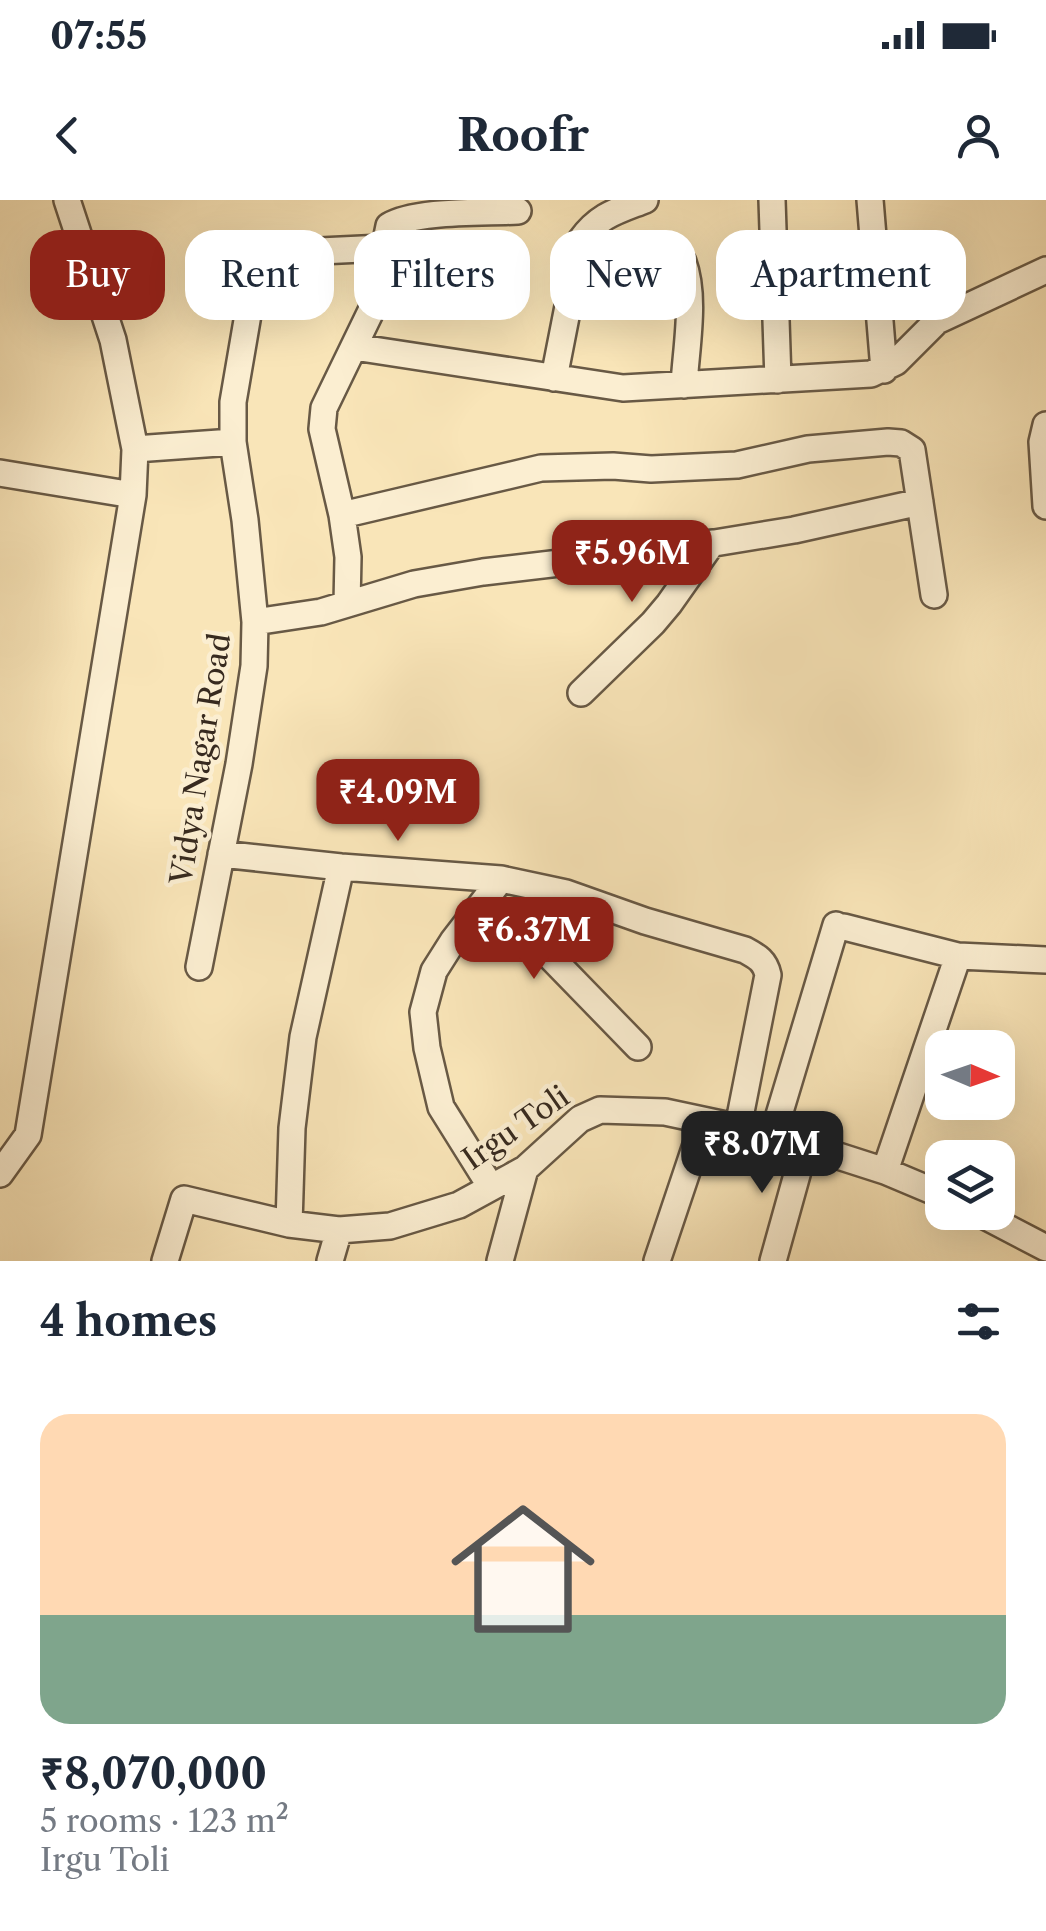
<!DOCTYPE html>
<html lang="en">
<head>
<meta charset="utf-8">
<style>
	:root { --surface:#fff; --page:#f2f2f3; --text:#1f2937; --muted:#747a83; --accent:#8f2418 }
	body { margin:0; font-family:"Libre Caslon Text",serif; background:var(--page); color:var(--text); height:100vh; display:flex; flex-direction:column; font-size:38px; white-space:nowrap }
	* { box-sizing:border-box; margin:0 }
	p { font-size:32px; color:var(--muted) }
	.icon { flex:none; width:55px; height:55px; fill:none; stroke:currentColor; stroke-width:2; stroke-linecap:round; stroke-linejoin:round }
	.map { position:relative; height:1061px; overflow:hidden }
	.details { display:flex; flex-direction:column; background:var(--surface); flex:1 }
	.details>* { flex:none }
	.guide { position:absolute; left:30px; top:30px; width:988px; height:90px; display:flex; gap:20px }
	.needle { width:65px; rotate:92deg }
	.tools { position:absolute; left:925px; top:830px; display:grid; gap:20px }
	.tools a { display:grid; place-items:center; width:90px; height:90px; border-radius:20px; background:var(--surface); box-shadow:0 10px 40px #0002; font-size:50px }
	.price { position:absolute; translate:-50% -85px; padding:0 22px; border-radius:20px; background:var(--accent); color:#fff; font-size:32px; line-height:65px; filter:drop-shadow(0 2px 5px #0008) }
	.price::after { content:''; position:absolute; left:50%; top:60px; width:30px; height:22px; margin-left:-15px; background:inherit; clip-path:polygon(0 0,100% 0,50% 100%) }
	.price.on { background:#222; color:#fff }
	ul { padding:0; list-style:none }
	li { display:grid; align-content:center; gap:20px; height:530px; padding:0 40px }
	li span { display:grid; place-items:center; height:310px; border-radius:30px; color:#555 }
	li>.icon { margin-inline-start:auto }
	span .icon { width:180px; height:180px; fill:#fffc; stroke-width:1 }
	li b { font-size:42px }
	h2 { display:flex; justify-content:space-between; align-items:center; height:120px; padding:0 40px; font-size:42px }
	.pill { padding:0 35px; border-radius:30px; background:var(--surface); box-shadow:0 10px 40px #0002; font-size:35px; line-height:90px }
	.pill.on { background:var(--accent); color:#fff }
	.status { display:flex; justify-content:space-between; align-items:center; height:70px; padding:0 50px; background:var(--surface); direction:ltr }
	.status svg { height:28px; fill:currentColor }
	header { display:flex; justify-content:space-between; align-items:center; height:130px; padding:0 40px; background:var(--surface); font-size:45px; font-weight:800 }
	.map>svg:first-child { display:block }
</style>
</head>
<body>
<div class="status"><b>07:55</b><svg viewBox="0 0 49 12"><path d="M0 12V9h3v3zM5 12V6h3v6zM10 12V3h3v9zM15 12V0h3v12zM26 1h20v11H26zM47 4h2v5h-2z"/></svg></div>
<header><svg class="icon" aria-label="back" viewBox="0 0 24 24"><path d="M15 5l-7 7 7 7"/></svg>Roofr<svg class="icon" aria-label="person" viewBox="0 0 24 24"><circle cx="12" cy="8" r="4"/><path d="M4 21q1-7 8-7t8 7"/></svg></header>
<div class="map">
<svg width="1046" height="1061" viewBox="0 0 1046 1061">
	<rect width="100%" height="100%" fill="#f9e5b8"/>
	<filter id="stains"><feTurbulence type="fractalNoise" baseFrequency=".002" numOctaves="4"/><feColorMatrix values="0 0 0 0 .2 0 0 0 0 .09 0 0 0 0 .02 0 0 0 .5 -.17"/></filter>
	<radialGradient id="worn" r=".72"><stop offset=".6" stop-color="#630" stop-opacity="0"/><stop offset="1" stop-color="#630" stop-opacity=".3"/></radialGradient>
	<g fill="none" stroke-linecap="round" stroke-linejoin="round">
		<defs>
			<path id="street" d="M772 0 778 180
				M870 0 884 170
				M636 61 673 57 683 62C696 97 686 148 684 185
				M354 147 623 188 871 174 896 162 937 121 1046 70
				M554 178 581 40C599 15 617 11 645 0
				M1046 225 1042 242 1046 306
				M135 249 233 242
				M0 273 133 295
				M342 315 541 268 613 266 651 269 737 265 808 249 888 242 901 243 912 250 934 395
				M347 404 348 357 342 315 322 229 324 208 372 109 389 26C416 10 484 13 518 11
				M255 422 321 412 414 384 483 372 678 349 794 330 920 302
				M581 493 653 423 669 404 712 343
				M221 654 341 667 501 679 566 693 645 721 745 750C758 757 765 761 768 775L738 927
				M555 691 538 721 533 739 638 847
				M844 727 958 756 1046 760
				M199 767 239 564 254 466 255 422 245 320 233 242V202L251 97 258 74 278 61 320 51 383 48
				M773 935 836 725
				M885 971 958 756
				M0 974 28 935 133 295 135 249 113 140 67 0
				M491 987 441 907 427 848 423 812 434 771 453 741 501 679
				M977 1012 1046 1048
				M289 1024 292 928 303 837 341 667
				M165 1061 184 999 289 1024 339 1030 390 1026 459 1005 525 969 580 919 600 910 665 912 773 935 885 971 942 995
				M330 1061 339 1030
				M500 1061 525 969
				M657 1061 704 921
				M773 1061 805 946"/>
		</defs>
		<use href="#street" stroke="#685945" stroke-width="30"/>
		<use href="#street" stroke="#fbeed1" stroke-width="25"/>
	</g>
	<g text-anchor="middle" stroke-width="9" stroke-linejoin="round" paint-order="stroke">
		<g font-size="30" fill="#372a1f" stroke="#fbeed1">
			<text transform="translate(201 559) rotate(-81)" y="10">Vidya Nagar Road</text>
			<text transform="translate(516 928) rotate(-35)" y="10">Irgu Toli</text>
		</g>
	</g>
	<rect width="100%" height="100%" filter="url(#stains)"/>
	<rect width="100%" height="100%" fill="url(#worn)"/>
</svg>
<div class="tools">
<a><svg class="needle" viewBox="-14 -14 28 28"><path d="M0-13l5 13h-10z" fill="#e53935"/><path d="M0 13l5-13h-10z" fill="#747a83"/></svg></a>
<a><svg class="icon" aria-label="layers" viewBox="0 0 24 24"><path d="M12 4l9 5-9 5-9-5zM3 14l9 5 9-5"/></svg></a>
</div>
<b class="price" style="left:632px;top:405px">₹5.96M</b>
<b class="price" style="left:398px;top:644px">₹4.09M</b>
<b class="price" style="left:534px;top:782px">₹6.37M</b>
<b class="price on" style="left:762px;top:996px">₹8.07M</b>
<div class="guide">
<a class="pill on">Buy</a>
<a class="pill">Rent</a>
<a class="pill">Filters</a>
<a class="pill">New</a>
<a class="pill">Apartment</a>
</div>
</div>
<section class="details">
<h2>4 homes<svg class="icon" aria-label="filters" viewBox="0 0 24 24"><path d="M4 7h16M4 17h16"/><circle cx="9" cy="7" r="2"/><circle cx="15" cy="17" r="2"/></svg></h2>
<ul>
<li><span style="background:linear-gradient(#ffd9b3 65%,#7fa58c 0)"><svg class="icon" aria-label="home" viewBox="0 0 24 24"><path d="M3 11l9-7 9 7M6 9v11h12V9"/></svg></span><div><b>₹8,070,000</b><p>5 rooms · 123 m²</p><p>Irgu Toli</p></div></li>
</ul>
</section>
</body>
</html>
